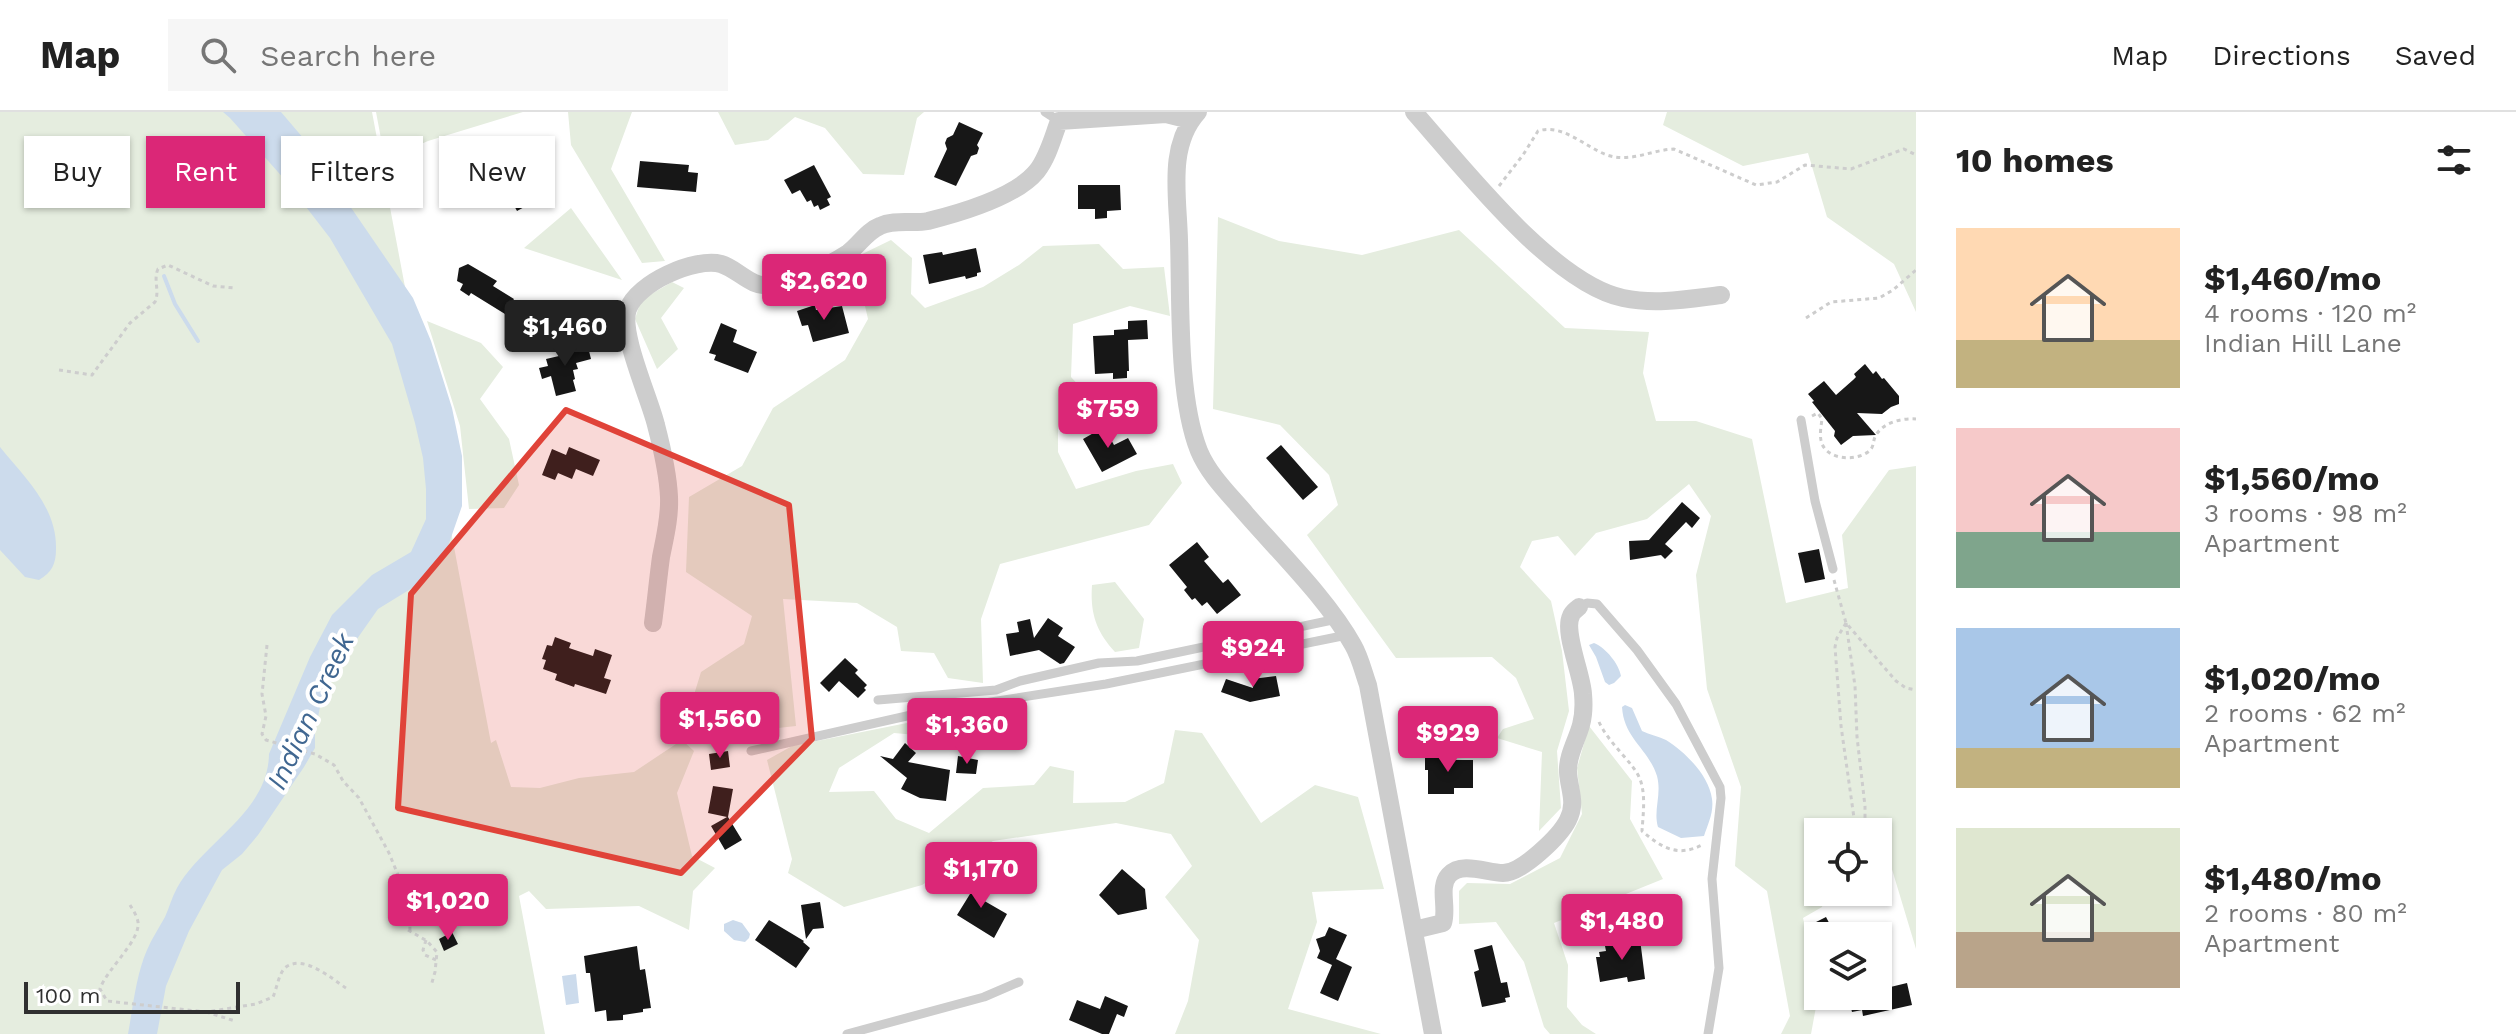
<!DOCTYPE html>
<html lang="en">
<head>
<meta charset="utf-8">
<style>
	:root { --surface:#fff; --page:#f6f6f6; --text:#222; --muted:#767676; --line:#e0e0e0; --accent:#db2777 }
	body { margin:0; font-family:"Work Sans",sans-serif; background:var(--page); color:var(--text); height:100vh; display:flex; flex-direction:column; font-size:30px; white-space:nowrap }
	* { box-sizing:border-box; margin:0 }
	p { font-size:26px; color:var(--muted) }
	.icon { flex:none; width:44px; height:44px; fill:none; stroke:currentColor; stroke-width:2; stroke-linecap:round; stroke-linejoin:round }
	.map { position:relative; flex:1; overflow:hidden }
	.sheet { display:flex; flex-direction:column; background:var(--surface); width:600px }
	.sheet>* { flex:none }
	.top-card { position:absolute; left:24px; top:24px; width:760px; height:72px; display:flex; gap:16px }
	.controls { position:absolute; left:1804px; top:706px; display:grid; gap:16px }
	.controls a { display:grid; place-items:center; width:88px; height:88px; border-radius:0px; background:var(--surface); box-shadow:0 2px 6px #0004; font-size:40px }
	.scale { position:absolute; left:24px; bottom:20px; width:216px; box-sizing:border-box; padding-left:8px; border:4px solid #303030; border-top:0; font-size:22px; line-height:28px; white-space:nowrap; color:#303030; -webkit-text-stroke:6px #fff; paint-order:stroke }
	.price { position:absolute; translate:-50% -68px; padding:0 18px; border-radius:8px; background:var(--accent); color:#fff; font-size:26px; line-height:52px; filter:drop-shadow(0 2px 4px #0008) }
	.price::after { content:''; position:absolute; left:50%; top:48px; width:24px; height:18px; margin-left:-12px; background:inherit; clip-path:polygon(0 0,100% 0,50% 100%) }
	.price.selected { background:#222; color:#fff }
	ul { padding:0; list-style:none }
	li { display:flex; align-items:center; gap:24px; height:200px; padding:0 40px }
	li span { display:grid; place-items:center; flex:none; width:224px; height:160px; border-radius:0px; color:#555 }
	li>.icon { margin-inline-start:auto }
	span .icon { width:96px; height:96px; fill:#fffc; stroke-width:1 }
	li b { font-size:34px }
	h2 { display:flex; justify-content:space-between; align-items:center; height:96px; padding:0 40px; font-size:34px }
	.chip { padding:0 28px; border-radius:0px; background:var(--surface); box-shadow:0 2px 6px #0004; font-size:28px; line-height:72px }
	.chip.selected { background:var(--accent); color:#fff }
	header { display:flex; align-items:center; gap:48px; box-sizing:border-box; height:112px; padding:0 40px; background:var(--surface); border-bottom:2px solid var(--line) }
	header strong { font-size:38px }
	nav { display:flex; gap:44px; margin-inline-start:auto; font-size:28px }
	.search { width:560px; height:72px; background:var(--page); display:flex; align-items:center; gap:20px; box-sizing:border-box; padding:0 28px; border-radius:0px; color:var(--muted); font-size:30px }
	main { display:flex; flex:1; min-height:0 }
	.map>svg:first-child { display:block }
</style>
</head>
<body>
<header>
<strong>Map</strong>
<div class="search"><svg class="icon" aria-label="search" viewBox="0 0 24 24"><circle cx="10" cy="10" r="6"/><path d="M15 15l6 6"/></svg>Search here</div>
<nav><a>Map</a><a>Directions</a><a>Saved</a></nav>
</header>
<main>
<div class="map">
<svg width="1916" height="922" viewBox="0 0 1916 922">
	<rect width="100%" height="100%" fill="#fff"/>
	<path fill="#e5eddf" d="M0 0H372L491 631 496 628 511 675 540 676 579 666 634 660 682 628 694 639 677 681 692 744 715 756 693 779 689 818 639 794 546 797 529 779 519 784 545 922H0Z
		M376 0H523L428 29 385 48Z
		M568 0H632L611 57 665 149 642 151 571 33Z
		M718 0H924L917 6 904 63 863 62 825 16 795 5 768 28 735 33Z
		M1667 0H1916V200L1894 152 1827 105 1808 41 1743 54 1663 13Z
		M571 96 622 168 524 136Z
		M1218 105 1279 129 1362 143 1459 118 1565 216 1649 220 1643 261 1656 309H1696L1752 327 1786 491 1848 476 1842 423 1889 358 1916 354V837L1891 754H1878V720H1818V780H1826L1822 795 1803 806 1818 864V884L1811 922H1781L1790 904 1767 779 1735 754 1741 675 1707 577 1696 463 1711 404 1689 372 1647 407 1596 421 1575 444 1558 424 1532 429 1520 455 1551 489 1562 539 1569 599 1557 639 1561 696 1539 719 1542 640 1497 626 1503 617 1534 607 1516 566 1492 545 1396 546 1307 423 1338 393 1329 363 1280 313 1213 297Z
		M891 128 912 146 911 182 925 196 983 175 1019 153 1043 134 1099 132 1123 157 1164 155 1170 204 1130 194 1073 212 1071 265 1093 289 1058 313V340L1076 377 1136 359 1173 352 1182 371 1149 413 1000 452 981 507 983 571 948 566 934 541 901 539 897 515 857 491 783 487 796 614 760 618 693 586 701 560 744 532 752 504 686 460 689 385 742 354 773 296 845 248 868 207 854 146Z
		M672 170 684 176 661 206 678 237 657 257 635 207 641 188Z
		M427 209 481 231 503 255 480 287 509 327 519 373 504 396 469 397 460 314Z
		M1115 470 1144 507 1139 536 1115 540C1096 519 1090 501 1092 473Z
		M957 601 950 626 894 621 839 656 829 680 874 679 896 707 929 721 983 676 1034 673 1050 654 1074 659 1073 691 1125 690 1164 671 1175 618 1202 621 1261 711 1315 673 1358 685 1384 777 1312 780 1317 810 1288 897 1381 922H1175L1188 889 1199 828 1165 785 1192 754 1171 722 1116 711 993 729 922 773 844 795 788 761 792 747 767 648 792 634Z
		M1589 614 1632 669 1630 707 1663 767 1554 811 1568 853 1567 895 1582 913 1596 922H1550L1544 915 1524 850 1496 810 1459 812V779L1467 771 1510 772 1560 746 1582 702 1577 656Z"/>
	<path fill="#ccdbec" d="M223 0H281L304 27 413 186 431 229 452 296 462 344V394L447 437 422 470 378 497 338 554 320 595 315 620V636L304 655 258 723 242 742 222 758 189 819 166 874 157 922H128C133 895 136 863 147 838 152 826 159 816 165 805 169 796 172 785 177 776 203 730 268 701 269 642L310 545 332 503 372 463 411 440 426 407V377L423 346 415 311 392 232 330 126 286 69 230 6Z
		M0 335C25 366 57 395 56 437 56 452 52 460 39 468L25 465 0 438Z
		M1594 531C1606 536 1619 552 1621 564L1614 571 1609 573 1605 570 1596 545 1589 533Z
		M1625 593 1632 596 1642 619C1650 623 1658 624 1666 628 1685 640 1709 663 1712 687 1714 700 1708 712 1704 724L1681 726 1658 715C1653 698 1662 683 1657 664 1648 636 1624 627 1622 595Z
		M1622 807 1625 821 1598 825 1595 811Z
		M733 808 742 811 750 822 749 826 745 830 734 828 724 819V812Z
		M576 862 579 891 566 893 562 864Z"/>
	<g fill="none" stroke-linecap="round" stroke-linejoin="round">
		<path stroke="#ccdbec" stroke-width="4" d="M164 164 175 192 198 229"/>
	</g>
	<path fill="#171717" d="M959 10 983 21 977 33 979 36 977 42 971 44 956 74 934 65 947 37 945 31 947 26 953 23Z
		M496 36 508 60 513 57 526 81 522 83 528 93 517 99 506 79 498 83 490 68 493 67 481 44Z
		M640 49 689 53 688 60 698 61 696 80 637 75Z
		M814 53 831 85 827 87 830 93 820 98 818 93 814 95 811 88 807 90 800 78 792 82 784 68Z
		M1078 73H1120L1121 98 1107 99V106L1095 107V97H1078Z
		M976 136 981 160 977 161V164L966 167 965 164 929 172 923 143 942 140 943 143Z
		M468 152 497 169 493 174 514 187 505 202 471 181 469 184 460 178 463 172 457 169 459 156Z
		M815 193 816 198 842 194 849 221 813 230 808 213 802 214 797 199Z
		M1147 208 1148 227 1128 228 1129 259H1127V266L1113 267V261L1095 262 1093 224 1114 223V218L1128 217V209Z
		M721 211 737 218 733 230 757 240 748 261 714 248 716 243 709 241Z
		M587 231 591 247 576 251 578 257 573 258 575 267 573 268 576 279 556 284 551 264 542 267 539 256 548 254 546 247 559 244 558 238Z
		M1865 252 1873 262 1876 259 1882 267 1884 266 1899 284V292L1891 295 1882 302 1857 301 1876 323 1853 324 1841 333 1834 324 1835 319 1812 290 1814 289 1808 282 1824 269 1836 283 1853 268 1856 265 1854 262Z
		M1104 315 1114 333 1128 326 1137 342 1102 360 1083 327Z
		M1281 333 1318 375 1303 388 1266 346Z
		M569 335 600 348 593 364 576 357 572 367 558 361 555 368 542 363 552 337 566 343Z
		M1682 390 1700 406 1692 416 1686 410 1665 432 1673 439 1665 447 1661 443 1630 448 1629 429 1649 428Z
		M1197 430 1209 445 1204 449 1223 471 1228 467 1241 483 1217 502 1207 490 1202 494 1195 486 1192 488 1184 478 1187 475 1169 453Z
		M1819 437 1825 467 1805 471 1798 441Z
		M1048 506 1063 516 1058 524 1075 535 1064 551 1060 552 1039 538 1010 544 1006 522 1019 520 1017 510 1030 507 1034 526Z
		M555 525 571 531 569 536 593 544 595 537 612 543 604 566 611 568 606 582 575 572 574 575 555 568 557 562 543 557 546 548 542 547 547 533 552 534Z
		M845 546 858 558 855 561 867 573 864 576 866 578 858 586 839 569 829 580 820 571Z
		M1276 564 1280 584 1250 590 1221 580 1226 567 1253 576 1252 567Z
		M905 631 916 641 908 650 950 658 946 689 920 686 901 677 907 666 880 644 893 647Z
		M728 639 730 655 711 658 709 642Z
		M1425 641H1451V648H1473V676H1454V682H1428V658H1425Z
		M958 644 978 648 976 662 956 661Z
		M713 674 733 677 728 705 742 728 725 738 711 714 727 705 708 701Z
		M1122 757 1145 777 1147 797 1118 803 1099 783Z
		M973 766 988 776 981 787 1007 802 994 826 957 803 970 782 965 779Z
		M820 790 824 816 813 817 806 827 801 793Z
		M1826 805 1836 824H1818L1812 812Z
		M769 808 804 829 803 830 810 836 796 856 755 828Z
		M1329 815 1347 823 1336 847 1352 855 1338 889 1320 881 1332 853 1317 846 1320 839 1316 827 1325 824Z
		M452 820 458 832 444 839 439 827Z
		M1640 827 1645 867 1628 870 1627 865 1600 870 1596 845H1600L1599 840 1606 839 1605 834Z
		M1492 833 1501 871 1507 870 1510 885 1505 886 1506 890 1482 895 1474 860 1479 858 1474 838Z
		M637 834 640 858 645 857 651 896 643 897V900L623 903V908L607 909 606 898 595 900 590 861H586L584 844Z
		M1907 871 1912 893 1863 904 1862 898 1852 900 1848 884H1878V878Z
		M1105 884 1128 894 1124 905 1117 902 1109 922H1102L1069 908 1077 888 1100 897Z"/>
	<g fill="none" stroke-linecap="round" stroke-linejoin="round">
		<path stroke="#cdcdcd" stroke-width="3" stroke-dasharray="4 4" stroke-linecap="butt" d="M1499 74 1523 43 1538 19C1562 11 1585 35 1607 43 1631 51 1650 38 1674 37L1756 73 1777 70 1805 53 1851 57 1904 37 1916 43
			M1806 206 1831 190 1879 186 1893 178 1916 158
			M59 258 92 263 130 211 155 190C160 179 153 168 158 157L168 153 213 174 234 176
			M1812 304 1818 301 1822 307C1821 315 1819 324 1822 332 1829 348 1855 349 1868 340 1875 335 1872 330 1876 323 1884 310 1902 306 1916 307
			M1834 468 1846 511 1896 569 1906 576 1916 578
			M1846 511 1837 526 1835 535 1841 614 1856 720
			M1846 511 1855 574 1857 625 1865 694V720
			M267 533 262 582 266 604 262 622 266 628 315 642 334 653 343 669 359 686 389 741 403 775 409 793 410 819
			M1599 610C1609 632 1633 650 1640 667 1646 683 1643 703 1642 719 1662 736 1678 746 1704 732
			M130 793C133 798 137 804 138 810 141 828 106 858 100 877L107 889 206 900 256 892 273 885C277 876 279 860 286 855 304 842 332 867 346 876
			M408 818 427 829 437 840 435 860 431 874
			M426 828 423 838 425 843 436 848
			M206 900 235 909"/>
		<path stroke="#cdcdcd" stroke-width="9" d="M1045 0 1059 9
			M1801 308 1815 389 1833 457
			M1579 495 1587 491 1597 492 1637 538 1676 592 1720 675 1721 686 1712 767 1719 856 1708 922
			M878 588 996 578 1020 569 1099 551 1137 549 1337 507
			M751 639 920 601 1106 572 1347 523
			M847 922 984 885 1019 870"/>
		<path stroke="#cdcdcd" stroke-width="18" d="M1198 0C1167 34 1178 85 1179 128 1181 188 1177 284 1199 339 1209 363 1229 382 1246 402 1280 441 1328 488 1353 533 1360 545 1363 559 1368 573L1433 922
			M1414 0C1462 54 1552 171 1623 186 1656 193 1688 187 1721 183
			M653 511C656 489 658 467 661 445 665 425 670 405 669 385 668 362 662 336 656 313 650 287 619 220 628 197 637 171 695 145 721 152 738 157 751 176 770 173 796 170 826 155 848 141 859 133 867 119 880 114 894 107 913 112 928 109 960 101 1016 85 1037 59 1048 45 1053 25 1059 9L1166 2 1190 8
			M1414 818 1443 811C1448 796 1438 775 1449 763 1462 749 1487 761 1503 761 1522 761 1560 724 1568 708 1577 690 1569 678 1568 660 1567 644 1577 628 1581 613 1584 602 1584 593 1583 582 1582 562 1563 520 1571 504 1572 500 1576 498 1579 495"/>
	</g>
	<path fill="#e04339" fill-opacity="0.2" stroke="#e04339" stroke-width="6" stroke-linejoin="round" d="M566 298 789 393 812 627 681 761 398 696 411 482Z"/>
	<g text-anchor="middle" stroke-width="8" stroke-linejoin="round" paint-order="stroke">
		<g font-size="28" font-style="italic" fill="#406791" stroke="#fff">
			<text transform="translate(310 599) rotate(-65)" y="10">Indian Creek</text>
		</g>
	</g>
</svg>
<div class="controls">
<a><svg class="icon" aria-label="locate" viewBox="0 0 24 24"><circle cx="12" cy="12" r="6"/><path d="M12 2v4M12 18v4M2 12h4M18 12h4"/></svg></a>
<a><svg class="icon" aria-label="layers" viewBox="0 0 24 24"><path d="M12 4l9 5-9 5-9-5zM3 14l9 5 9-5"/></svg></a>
</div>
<div class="scale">100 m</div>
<b class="price" style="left:824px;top:210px">$2,620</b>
<b class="price selected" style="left:565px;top:256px">$1,460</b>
<b class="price" style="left:1108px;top:338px">$759</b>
<b class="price" style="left:1253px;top:577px">$924</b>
<b class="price" style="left:720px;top:648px">$1,560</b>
<b class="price" style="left:967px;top:654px">$1,360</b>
<b class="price" style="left:1448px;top:662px">$929</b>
<b class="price" style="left:981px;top:798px">$1,170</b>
<b class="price" style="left:448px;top:830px">$1,020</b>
<b class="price" style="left:1622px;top:850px">$1,480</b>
<div class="top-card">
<a class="chip">Buy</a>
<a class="chip selected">Rent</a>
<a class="chip">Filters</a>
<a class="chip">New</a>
</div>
</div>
<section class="sheet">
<h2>10 homes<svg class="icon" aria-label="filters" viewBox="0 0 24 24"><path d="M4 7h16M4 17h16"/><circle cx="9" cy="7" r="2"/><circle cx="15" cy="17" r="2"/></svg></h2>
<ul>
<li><span style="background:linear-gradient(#ffd9b3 70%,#c2b280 0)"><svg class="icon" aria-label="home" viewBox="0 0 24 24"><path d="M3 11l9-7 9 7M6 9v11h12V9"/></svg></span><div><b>$1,460/mo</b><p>4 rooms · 120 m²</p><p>Indian Hill Lane</p></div></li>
<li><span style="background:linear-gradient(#f6c9c9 65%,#7fa58c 0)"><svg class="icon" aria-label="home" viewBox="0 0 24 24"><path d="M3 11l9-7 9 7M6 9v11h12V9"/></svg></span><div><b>$1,560/mo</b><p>3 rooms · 98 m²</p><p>Apartment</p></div></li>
<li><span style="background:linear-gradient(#a9c7e8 75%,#c2b280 0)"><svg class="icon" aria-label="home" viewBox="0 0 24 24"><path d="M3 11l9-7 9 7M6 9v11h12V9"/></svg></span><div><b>$1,020/mo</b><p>2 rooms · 62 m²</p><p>Apartment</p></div></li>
<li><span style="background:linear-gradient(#dfe7d0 65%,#b9a48a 0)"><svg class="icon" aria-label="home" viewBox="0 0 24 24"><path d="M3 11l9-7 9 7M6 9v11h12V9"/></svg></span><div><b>$1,480/mo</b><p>2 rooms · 80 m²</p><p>Apartment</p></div></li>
</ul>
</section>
</main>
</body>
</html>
